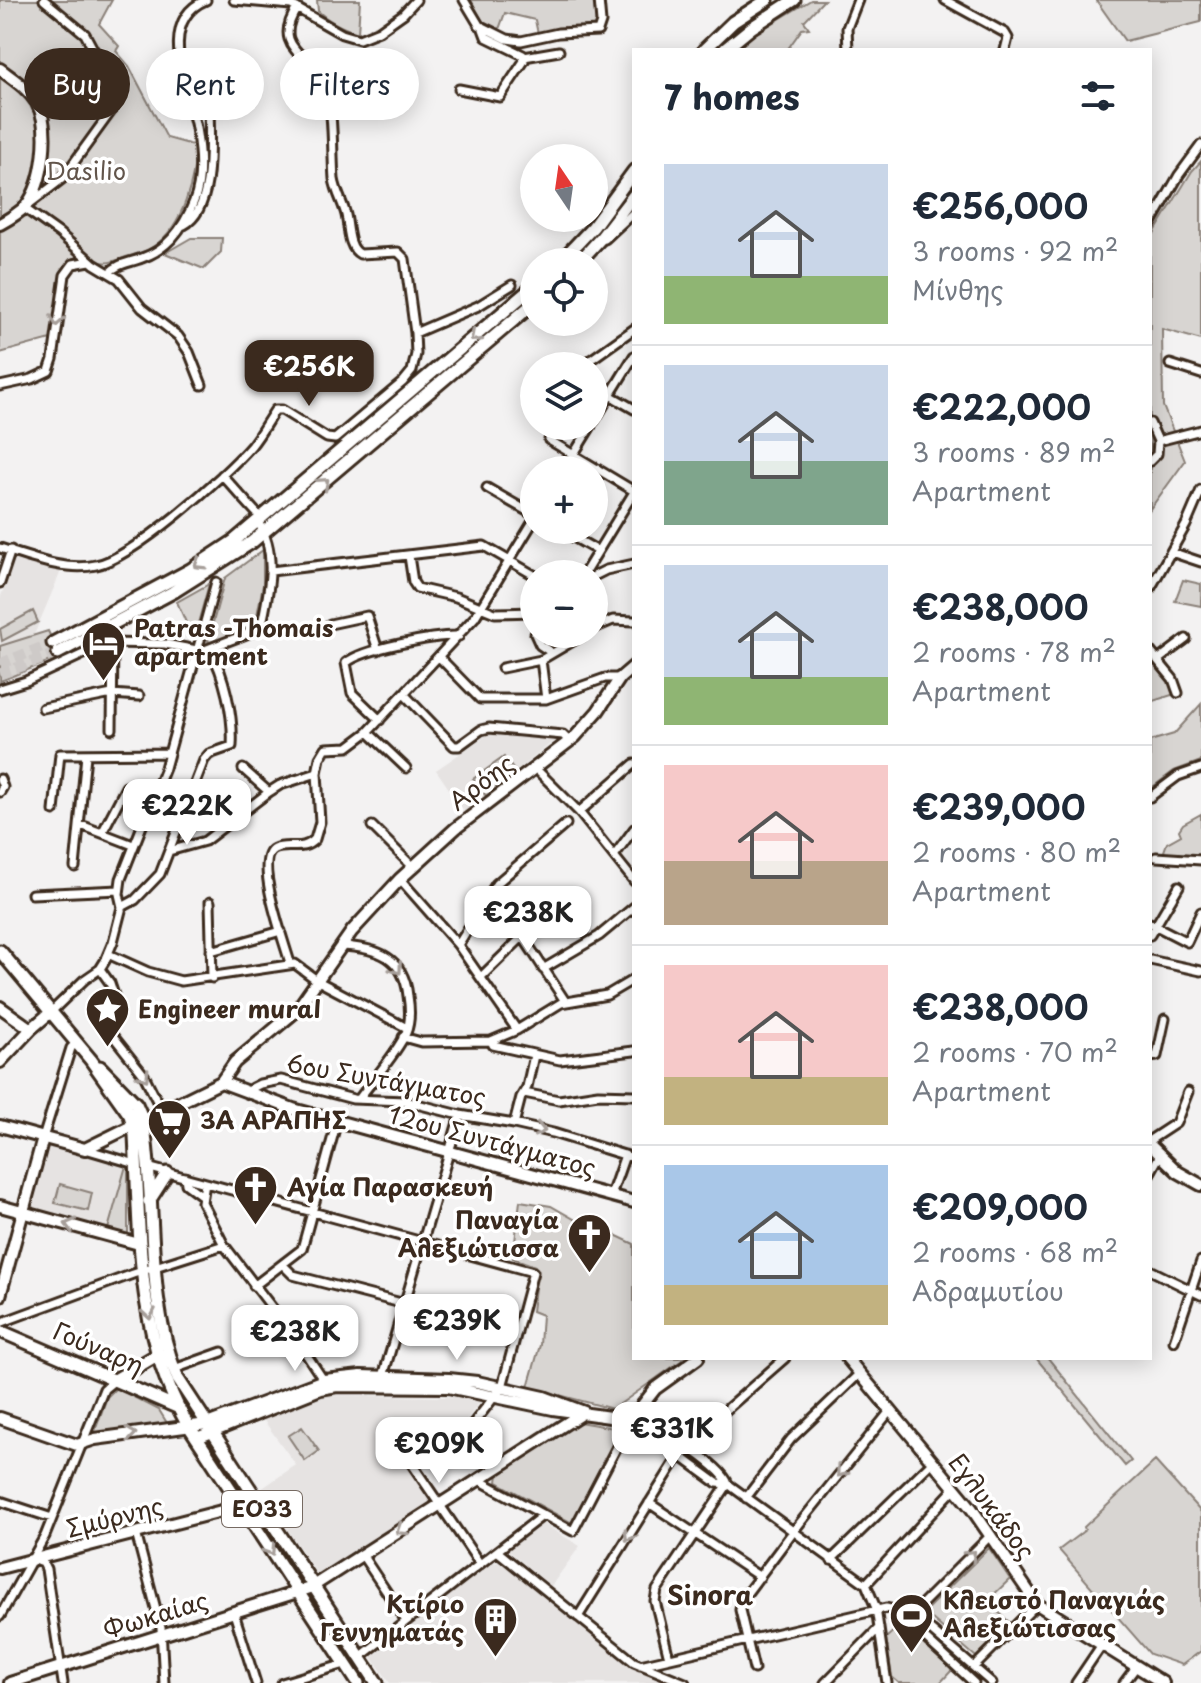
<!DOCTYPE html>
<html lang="en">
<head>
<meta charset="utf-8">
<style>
	:root { --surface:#fff; --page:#f6f6f7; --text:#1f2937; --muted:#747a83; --line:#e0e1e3; --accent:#3b2a1e }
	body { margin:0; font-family:"Playpen Sans",sans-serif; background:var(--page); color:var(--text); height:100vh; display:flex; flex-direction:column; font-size:30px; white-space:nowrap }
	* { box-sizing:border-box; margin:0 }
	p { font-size:26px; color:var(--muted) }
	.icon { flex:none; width:44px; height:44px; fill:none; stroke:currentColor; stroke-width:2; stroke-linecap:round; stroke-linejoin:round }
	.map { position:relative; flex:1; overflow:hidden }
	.details { position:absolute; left:632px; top:48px; width:520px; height:1312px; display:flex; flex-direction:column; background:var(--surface); border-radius:0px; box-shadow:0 4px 20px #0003 }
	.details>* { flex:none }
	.guide { position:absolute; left:24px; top:48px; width:488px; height:72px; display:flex; gap:16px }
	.needle { width:52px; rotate:347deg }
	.fabs { position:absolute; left:520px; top:144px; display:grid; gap:16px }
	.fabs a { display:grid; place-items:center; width:88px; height:88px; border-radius:50%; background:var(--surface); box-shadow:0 4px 20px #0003; font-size:40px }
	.price { position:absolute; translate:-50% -68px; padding:0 18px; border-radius:16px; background:#fff; color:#222; font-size:26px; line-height:52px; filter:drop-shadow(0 2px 4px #0008) }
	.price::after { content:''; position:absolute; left:50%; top:48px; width:24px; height:18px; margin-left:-12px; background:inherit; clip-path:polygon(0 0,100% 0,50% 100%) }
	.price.current { background:var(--accent); color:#fff }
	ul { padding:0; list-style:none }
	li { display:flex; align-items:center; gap:24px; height:200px; padding:0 32px }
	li+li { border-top:2px solid var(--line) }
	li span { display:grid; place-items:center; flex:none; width:224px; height:160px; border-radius:0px; color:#555 }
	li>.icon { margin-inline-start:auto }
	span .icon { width:96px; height:96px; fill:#fffc; stroke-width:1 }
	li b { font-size:34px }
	h2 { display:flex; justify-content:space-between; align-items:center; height:96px; padding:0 32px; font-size:34px }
	.pill { padding:0 28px; border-radius:36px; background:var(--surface); box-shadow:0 4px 20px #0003; font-size:28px; line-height:72px }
	.pill.current { background:var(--accent); color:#fff }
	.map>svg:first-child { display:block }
</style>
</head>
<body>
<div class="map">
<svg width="1201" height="1683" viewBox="0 0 1201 1683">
	<rect width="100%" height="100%" fill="#f3f2f2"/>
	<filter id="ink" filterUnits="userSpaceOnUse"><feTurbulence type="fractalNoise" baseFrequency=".0125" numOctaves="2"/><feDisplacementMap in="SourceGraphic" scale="16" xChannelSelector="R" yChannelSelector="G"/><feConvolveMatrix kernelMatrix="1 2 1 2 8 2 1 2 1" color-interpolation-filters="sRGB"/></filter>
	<g filter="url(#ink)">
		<path fill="#e6e3e2" d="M14 558 61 571 34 635 0 646V599Z
			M490 733 555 740 465 812 436 770Z
			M48 1145 126 1166 108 1229 32 1208Z
			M323 1395 463 1397 480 1402 438 1456 421 1467 415 1459 406 1465 430 1501 317 1574 261 1489 296 1465 262 1418Z
			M542 1523 580 1546 551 1586 508 1550Z
			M497 1562 503 1563 634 1669 668 1683H390L372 1657 491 1563Z"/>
		<path fill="#d8d5d2" stroke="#8a8078" stroke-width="2" d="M0 0H112L99 24 119 46 116 51 129 66 167 138 196 146C195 179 184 225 154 246 146 252 135 254 126 257 112 262 104 266 91 258L70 263 63 272 51 339 0 353Z
			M317 0H360L358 33C343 28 329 22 318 11Z
			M471 0H596L598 27 538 34 535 20 505 13 498 32 484 24Z
			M811 0H824L804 21 809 28 802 29 787 50H736L753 35Z
			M1096 0H1201V22L1125 41Z
			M1201 161V340L1162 329 1163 406 1185 461 1150 509V240L1192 171Z
			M191 238H222L221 252 204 269 165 253Z
			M263 550V585L255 626 252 629 212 643 208 641 225 578Z
			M1183 580 1201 584V606L1175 601Z
			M209 584 195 634H191L177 602Z
			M33 611 38 622 2 641 0 629Z
			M48 631 60 657 0 681V646Z
			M1154 659 1175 687V694L1150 702V662Z
			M1201 704V761L1174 771 1150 789V741L1174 734Z
			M504 757 516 773 486 796 473 779Z
			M1201 814V857L1163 854 1167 843 1181 835 1179 830 1183 824Z
			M126 1166 128 1167V1235L108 1229Z
			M60 1184 92 1193 88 1211 55 1203Z
			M520 1201 551 1206 595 1231 613 1234 634 1244V1358H685L613 1409 528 1387 540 1345 542 1315 532 1311 536 1280 535 1266 513 1258Z
			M1036 1358H1048L1131 1461 1125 1466Z
			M116 1388 159 1410 167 1423 94 1434 107 1397Z
			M408 1420H450L426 1453 404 1433Z
			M579 1422 620 1429 572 1523 497 1482 498 1474Z
			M302 1427 319 1451 305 1461 288 1436Z
			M1155 1461 1201 1512V1651L1182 1665 1150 1654 1059 1550 1085 1530 1084 1527Z
			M989 1548 1010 1579 987 1601 1010 1623 976 1657 924 1612Z
			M901 1624 952 1670 940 1683H899L892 1677 886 1638Z"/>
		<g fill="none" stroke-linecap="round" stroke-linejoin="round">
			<path stroke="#cecac8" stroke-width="11" stroke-dasharray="11 5.5" stroke-linecap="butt" d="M0 664 53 643
				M0 674 58 653"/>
			<defs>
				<path id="street" d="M44 0 85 34 107 75 112 110 62 179 24 208 59 233 94 264 119 279 142 308 178 336 189 352 202 385
					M234 0 291 5 342 34 359 39 379 31 403 14 416 0
					M464 0 479 25 507 39 521 41 558 33 598 31 601 22 599 0
					M945 0 1005 33 1008 38 1005 50
					M848 50 847 28 858 0
					M524 57 559 51
					M459 89 500 97 524 61 523 55 486 37 483 29
					M184 225C222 204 205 113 210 77
					M1150 226 1179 175 1201 145
					M605 239 634 212
					M109 273C118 263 130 263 142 258 169 249 184 227 194 201 203 179 200 151 196 128 189 90 155 21 206 0
					M415 333 478 306 512 285
					M1170 364 1201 374
					M582 366 634 329
					M0 386 32 379 49 371 53 359 65 275 73 264 90 261
					M594 386 634 409
					M594 421 634 356
					M1150 423 1158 441
					M553 426 549 440 634 491
					M1150 461 1157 454 1158 441 1201 430
					M564 470 591 426
					M222 475 262 519
					M487 488 534 515
					M561 530 598 551
					M0 548C29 557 66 572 96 565 133 558 225 476 251 446 260 435 267 422 275 410H282L327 438 335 439 403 382 412 371 416 354 415 333 405 259 398 252 360 254C348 248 349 228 346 215 343 203 336 192 334 179 332 155 334 107 325 86 311 54 270 49 297 8
					M1171 552 1201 562
					M409 556 413 582 417 588 456 597 495 613 534 612
					M271 571 484 546 534 575
					M584 574 634 492
					M594 576 606 570 634 564
					M0 583 11 550
					M1150 589 1186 525 1201 490
					M330 624 367 616 378 650
					M594 628 613 620 634 621
					M535 634 540 645 552 653
					M1150 651 1173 679 1178 693
					M439 657 480 699H546L605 678H620
					M541 660 546 699
					M1158 660 1186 639
					M502 668 541 660 585 634
					M0 689 26 681 107 643 165 644 202 651 257 630 262 624C269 590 278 553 258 522
					M404 694 454 746H459L481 730 489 728 563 735 570 742
					M43 708 112 694 139 696
					M380 720 352 693 346 663C362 649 436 635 459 636
					M112 729 113 643
					M368 732 406 768
					M535 768 579 812 634 881
					M243 769 269 792
					M0 779 3 787 0 792
					M1150 797 1178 776 1201 768
					M54 811 60 754 169 753
					M579 812 634 764
					M81 825 133 845
					M372 826 413 867
					M102 833 126 787
					M169 851 205 841 269 792 280 785 317 773 320 758 326 748 348 747 368 732 475 617 534 520
					M614 856 634 829
					M1156 857 1201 860
					M75 867 86 755
					M400 879 458 945 517 1030
					M32 894 119 890
					M210 902 212 978
					M122 907 135 900 160 874 204 760 209 754 232 746C234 716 224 674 210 649
					M1150 923 1187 942 1201 912
					M1150 935 1179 886
					M523 937 565 1001
					M458 945 496 884 566 824
					M342 946C378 948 404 957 408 996 410 1008 411 1021 406 1033 395 1056 374 1078 359 1099
					M211 951 281 931
					M108 954 148 972 181 981 295 964 318 981 407 1028
					M1150 960 1201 971
					M290 963C285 944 253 859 274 849 289 842 302 853 315 839L320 822 317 773
					M100 969 110 983 115 998 98 1017 144 1075 162 1111
					M543 969 599 936 634 907
					M481 977 552 908
					M51 1012 84 980 100 969 105 961 113 942 122 907 119 894 121 879 165 768 216 582
					M403 1037 421 1042 491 1041 517 1030 561 1003 607 995 634 979
					M491 1041 493 1045 560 1060 634 1051
					M1150 1057 1157 1056 1165 1019
					M524 1093 559 1100 598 1094 634 1095
					M249 1094 252 1088 260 1084 281 1080 353 1099 405 1101 460 1115 514 1124 553 1133 634 1158
					M514 1124 521 1097 527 1087 534 1055
					M43 1138 71 1048 76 1043
					M1150 1140 1176 1123 1188 1092
					M85 1149 136 1164
					M147 1167 533 1272 502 1387 454 1448
					M1150 1173 1160 1155
					M185 1177 186 1184 201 1195
					M205 1183 202 1202 224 1245 296 1339 324 1381
					M611 1195 625 1155
					M283 1265 293 1275 517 1333
					M1150 1270 1201 1295
					M254 1286 302 1249 337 1121
					M0 1323 133 1274 224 1245
					M1174 1341 1201 1261
					M174 1369 222 1352
					M382 1380 460 1115
					M631 1420 717 1483 728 1484 866 1584 876 1608 887 1683
					M633 1420C655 1424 721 1464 728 1484
					M412 1464 480 1564
					M479 1480 573 1531 631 1420
					M746 1498 791 1439 859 1374
					M0 1501 52 1518
					M649 1503 760 1577
					M136 1533 161 1628 164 1683
					M497 1551 634 1662 685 1683
					M362 1555 406 1621
					M35 1560 43 1563 46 1569 63 1683
					M831 1560 932 1462
					M866 1584 955 1488
					M234 1613 256 1683
					M912 1614 991 1535
					M912 1614 910 1621 915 1629 974 1683
					M0 1616 45 1536 104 1389 115 1380
					M578 1617 685 1446 785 1358
					M360 1657 542 1516
					M669 1658 655 1601 657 1590 728 1484
					M640 1665 886 1608 912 1614 992 1683
					M974 1667 1037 1604
					M754 1669 740 1610 741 1601 792 1533 890 1411
					M282 1683 345 1664
					M825 1683 879 1628
					M1076 1683 1101 1646
					M1124 1683 1136 1667"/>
				<path id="secondary" d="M0 69C13 79 28 88 37 103 51 128 44 183 26 206 19 213 9 219 0 224
					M0 1007 31 1029 51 1012
					M0 1062 31 1029
					M221 1082 293 1109 634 1202
					M0 1126 85 1149 221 1082 235 1062 296 1011 352 931 400 879 456 828 575 737 598 711 620 678 634 666
					M1150 1145 1178 1172 1201 1185
					M0 1206 139 1244
					M0 1296 43 1138
					M847 1358 972 1509 1037 1604 1163 1683
					M0 1418 77 1445 95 1439 207 1424 324 1380 361 1376 449 1379 477 1382 544 1397 584 1412
					M197 1438 320 1389 337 1386 448 1387 553 1409 631 1420 655 1389 698 1358
					M0 1568 241 1506
					M10 1683 310 1588 584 1412"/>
				<path id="primary" d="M704 50 733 22 767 0
					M724 50 751 28 794 0
					M560 262 593 227 634 171
					M579 262 600 239 634 195
					M53 643 190 570 234 541 534 286
					M58 653 173 592 252 542 534 303
					M0 951 91 1060 130 1115 135 1135C140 1231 136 1333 185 1420L358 1683
					M100 1067 136 1104 143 1120C157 1206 144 1297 178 1379L377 1683
					M149 1201 167 1173
					M0 1331 179 1408
					M115 1380 157 1355"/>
			</defs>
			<use href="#street" stroke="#3b2a1e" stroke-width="13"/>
			<use href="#secondary" stroke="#3b2a1e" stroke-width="16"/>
			<use href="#primary" stroke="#3b2a1e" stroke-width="17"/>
			<use href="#street" stroke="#fff" stroke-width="7"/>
			<use href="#secondary" stroke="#fff" stroke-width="10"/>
			<use href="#primary" stroke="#fff" stroke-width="11"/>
		</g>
		<defs><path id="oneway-chevron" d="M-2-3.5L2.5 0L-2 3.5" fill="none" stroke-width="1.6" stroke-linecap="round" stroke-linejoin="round" transform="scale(2)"/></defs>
		<g stroke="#a79f9a">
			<use href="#oneway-chevron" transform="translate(57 321) rotate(99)"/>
			<use href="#oneway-chevron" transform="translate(475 337) rotate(139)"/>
			<use href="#oneway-chevron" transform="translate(324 483) rotate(-41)"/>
			<use href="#oneway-chevron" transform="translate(199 564) rotate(148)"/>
			<use href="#oneway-chevron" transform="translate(397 969) rotate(54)"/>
			<use href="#oneway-chevron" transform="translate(144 1076) rotate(58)"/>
			<use href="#oneway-chevron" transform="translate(540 1130) rotate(13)"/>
			<use href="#oneway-chevron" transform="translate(70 1225) rotate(-165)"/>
			<use href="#oneway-chevron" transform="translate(149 1314) rotate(80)"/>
			<use href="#oneway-chevron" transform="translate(131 1434) rotate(-8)"/>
			<use href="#oneway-chevron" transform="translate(841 1472) rotate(129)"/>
			<use href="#oneway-chevron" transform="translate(401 1530) rotate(147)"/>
			<use href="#oneway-chevron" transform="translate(629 1536) rotate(122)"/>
			<use href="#oneway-chevron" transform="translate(270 1550) rotate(57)"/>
			<use href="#oneway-chevron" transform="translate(971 1555) rotate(-45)"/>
		</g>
	</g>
	<defs>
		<symbol id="hotel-pin" viewBox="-11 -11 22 30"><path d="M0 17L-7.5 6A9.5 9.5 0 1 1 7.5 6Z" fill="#3b2a1e" stroke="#fff"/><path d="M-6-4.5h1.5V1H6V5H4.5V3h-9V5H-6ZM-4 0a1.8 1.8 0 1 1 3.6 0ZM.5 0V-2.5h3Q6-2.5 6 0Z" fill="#fff"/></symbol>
		<symbol id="sight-pin" viewBox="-11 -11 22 30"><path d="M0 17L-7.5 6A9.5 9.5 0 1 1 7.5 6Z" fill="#3b2a1e" stroke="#fff"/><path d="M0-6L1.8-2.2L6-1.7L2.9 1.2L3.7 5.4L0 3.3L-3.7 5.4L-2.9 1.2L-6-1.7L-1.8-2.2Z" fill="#fff"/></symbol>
		<symbol id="supermarket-pin" viewBox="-11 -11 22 30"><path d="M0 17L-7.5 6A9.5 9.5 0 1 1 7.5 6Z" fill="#3b2a1e" stroke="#fff"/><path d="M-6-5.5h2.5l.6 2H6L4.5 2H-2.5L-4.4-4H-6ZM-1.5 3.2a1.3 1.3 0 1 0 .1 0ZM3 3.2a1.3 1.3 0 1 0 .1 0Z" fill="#fff"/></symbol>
		<symbol id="church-pin" viewBox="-11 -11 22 30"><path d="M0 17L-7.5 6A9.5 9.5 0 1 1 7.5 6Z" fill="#3b2a1e" stroke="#fff"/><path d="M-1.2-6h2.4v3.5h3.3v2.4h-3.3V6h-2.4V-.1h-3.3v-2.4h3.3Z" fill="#fff"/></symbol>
		<symbol id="stadium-pin" viewBox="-11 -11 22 30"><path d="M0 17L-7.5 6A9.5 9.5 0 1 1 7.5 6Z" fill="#3b2a1e" stroke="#fff"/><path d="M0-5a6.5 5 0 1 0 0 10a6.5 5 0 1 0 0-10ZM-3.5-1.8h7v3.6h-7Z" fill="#fff"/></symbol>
		<symbol id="building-pin" viewBox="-11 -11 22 30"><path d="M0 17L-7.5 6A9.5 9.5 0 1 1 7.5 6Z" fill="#3b2a1e" stroke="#fff"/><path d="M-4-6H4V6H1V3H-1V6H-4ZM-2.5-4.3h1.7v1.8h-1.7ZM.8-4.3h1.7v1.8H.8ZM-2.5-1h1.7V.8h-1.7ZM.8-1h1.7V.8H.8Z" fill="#fff"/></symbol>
	</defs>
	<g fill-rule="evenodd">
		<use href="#hotel-pin" x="78" y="618" width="51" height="69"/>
		<use href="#sight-pin" x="82" y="984" width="51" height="69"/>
		<use href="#supermarket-pin" x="144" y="1096" width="51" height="69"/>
		<use href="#church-pin" x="230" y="1162" width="51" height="69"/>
		<use href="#church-pin" x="564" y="1210" width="51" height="69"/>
		<use href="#stadium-pin" x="886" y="1590" width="51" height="69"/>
		<use href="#building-pin" x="470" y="1594" width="51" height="69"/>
	</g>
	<g text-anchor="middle" stroke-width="7" stroke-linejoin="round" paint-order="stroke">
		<rect fill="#fff" stroke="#766a62" stroke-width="2" x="222" y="1491" width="80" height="36" rx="6"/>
		<g font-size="22" font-weight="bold" fill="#3b2a1e">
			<text x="262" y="1517">ΕΟ33</text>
		</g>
		<g font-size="24" fill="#62554b" stroke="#fff">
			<text x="86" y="180">Dasilio</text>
		</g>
		<g font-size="24" font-weight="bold" fill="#3b2a1e" stroke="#fff" text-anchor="start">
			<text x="134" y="637">Patras -Thomais<tspan x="134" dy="28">apartment</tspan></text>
			<text x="138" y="1018">Engineer mural</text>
			<text x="200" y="1129">3Α ΑΡΑΠΗΣ</text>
			<text x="287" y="1196">Αγία Παρασκευή</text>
			<text x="559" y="1229" text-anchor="end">Παναγία<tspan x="559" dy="28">Αλεξιώτισσα</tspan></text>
			<text x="943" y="1609">Κλειστό Παναγιάς<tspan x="943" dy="28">Αλεξιώτισσας</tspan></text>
			<text x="464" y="1613" text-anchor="end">Κτίριο<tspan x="464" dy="28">Γεννηματάς</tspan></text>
		</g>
		<g font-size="24" fill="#3b2a1e" stroke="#fff">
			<text transform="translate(482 783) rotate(-37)" y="8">Αρόης</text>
			<text transform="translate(386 1081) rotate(10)" y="8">6ου Συντάγματος</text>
			<text transform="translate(492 1142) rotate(15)" y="8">12ου Συντάγματος</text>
			<text transform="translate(98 1349) rotate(23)" y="8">Γούναρη</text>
			<text transform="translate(991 1507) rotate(53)" y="8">Εγλυκάδος</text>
			<text transform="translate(115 1518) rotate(-14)" y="8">Σμύρνης</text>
			<text transform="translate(156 1616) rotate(-17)" y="8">Φωκαίας</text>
		</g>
		<g font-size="26" font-weight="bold" fill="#3b2a1e" stroke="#fff">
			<text x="710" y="1605">Sinora</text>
		</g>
	</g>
</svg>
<div class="fabs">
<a><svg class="needle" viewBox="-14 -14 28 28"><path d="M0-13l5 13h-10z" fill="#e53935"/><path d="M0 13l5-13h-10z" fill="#747a83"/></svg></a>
<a><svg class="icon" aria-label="locate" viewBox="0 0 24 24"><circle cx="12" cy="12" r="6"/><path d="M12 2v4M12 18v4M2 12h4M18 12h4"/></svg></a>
<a><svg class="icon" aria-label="layers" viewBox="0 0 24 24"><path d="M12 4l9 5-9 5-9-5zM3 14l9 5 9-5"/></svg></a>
<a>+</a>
<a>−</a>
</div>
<b class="price current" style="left:309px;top:408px">€256K</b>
<b class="price" style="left:187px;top:847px">€222K</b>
<b class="price" style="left:528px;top:954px">€238K</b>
<b class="price" style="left:457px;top:1362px">€239K</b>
<b class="price" style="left:295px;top:1373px">€238K</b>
<b class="price" style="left:672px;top:1470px">€331K</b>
<b class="price" style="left:439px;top:1485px">€209K</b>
<div class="guide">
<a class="pill current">Buy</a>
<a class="pill">Rent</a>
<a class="pill">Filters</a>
</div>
<section class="details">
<h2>7 homes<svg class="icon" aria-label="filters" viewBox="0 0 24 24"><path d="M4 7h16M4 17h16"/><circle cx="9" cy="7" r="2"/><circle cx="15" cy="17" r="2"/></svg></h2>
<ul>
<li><span style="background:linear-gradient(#c9d6e8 70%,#8fb573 0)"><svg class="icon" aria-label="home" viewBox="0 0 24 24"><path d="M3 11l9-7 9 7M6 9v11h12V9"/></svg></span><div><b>€256,000</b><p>3 rooms · 92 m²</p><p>Μίνθης</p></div></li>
<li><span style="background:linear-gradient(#c9d6e8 60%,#7fa58c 0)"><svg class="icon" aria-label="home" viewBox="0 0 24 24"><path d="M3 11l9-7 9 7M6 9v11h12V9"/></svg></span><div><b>€222,000</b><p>3 rooms · 89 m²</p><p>Apartment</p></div></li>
<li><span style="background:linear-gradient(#c9d6e8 70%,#8fb573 0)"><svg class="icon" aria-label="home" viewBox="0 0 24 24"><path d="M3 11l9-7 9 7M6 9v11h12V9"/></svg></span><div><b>€238,000</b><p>2 rooms · 78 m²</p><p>Apartment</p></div></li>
<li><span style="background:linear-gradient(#f6c9c9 60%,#b9a48a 0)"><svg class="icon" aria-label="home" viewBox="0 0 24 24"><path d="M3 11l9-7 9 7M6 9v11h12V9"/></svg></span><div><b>€239,000</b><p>2 rooms · 80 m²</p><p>Apartment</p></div></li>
<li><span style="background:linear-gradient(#f6c9c9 70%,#c2b280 0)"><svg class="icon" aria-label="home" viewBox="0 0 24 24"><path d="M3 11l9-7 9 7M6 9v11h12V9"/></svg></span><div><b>€238,000</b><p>2 rooms · 70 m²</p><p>Apartment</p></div></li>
<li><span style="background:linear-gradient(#a9c7e8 75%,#c2b280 0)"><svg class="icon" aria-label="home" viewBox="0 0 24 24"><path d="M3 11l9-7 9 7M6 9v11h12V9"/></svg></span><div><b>€209,000</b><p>2 rooms · 68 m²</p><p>Αδραμυτίου</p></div></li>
</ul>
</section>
</div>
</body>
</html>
